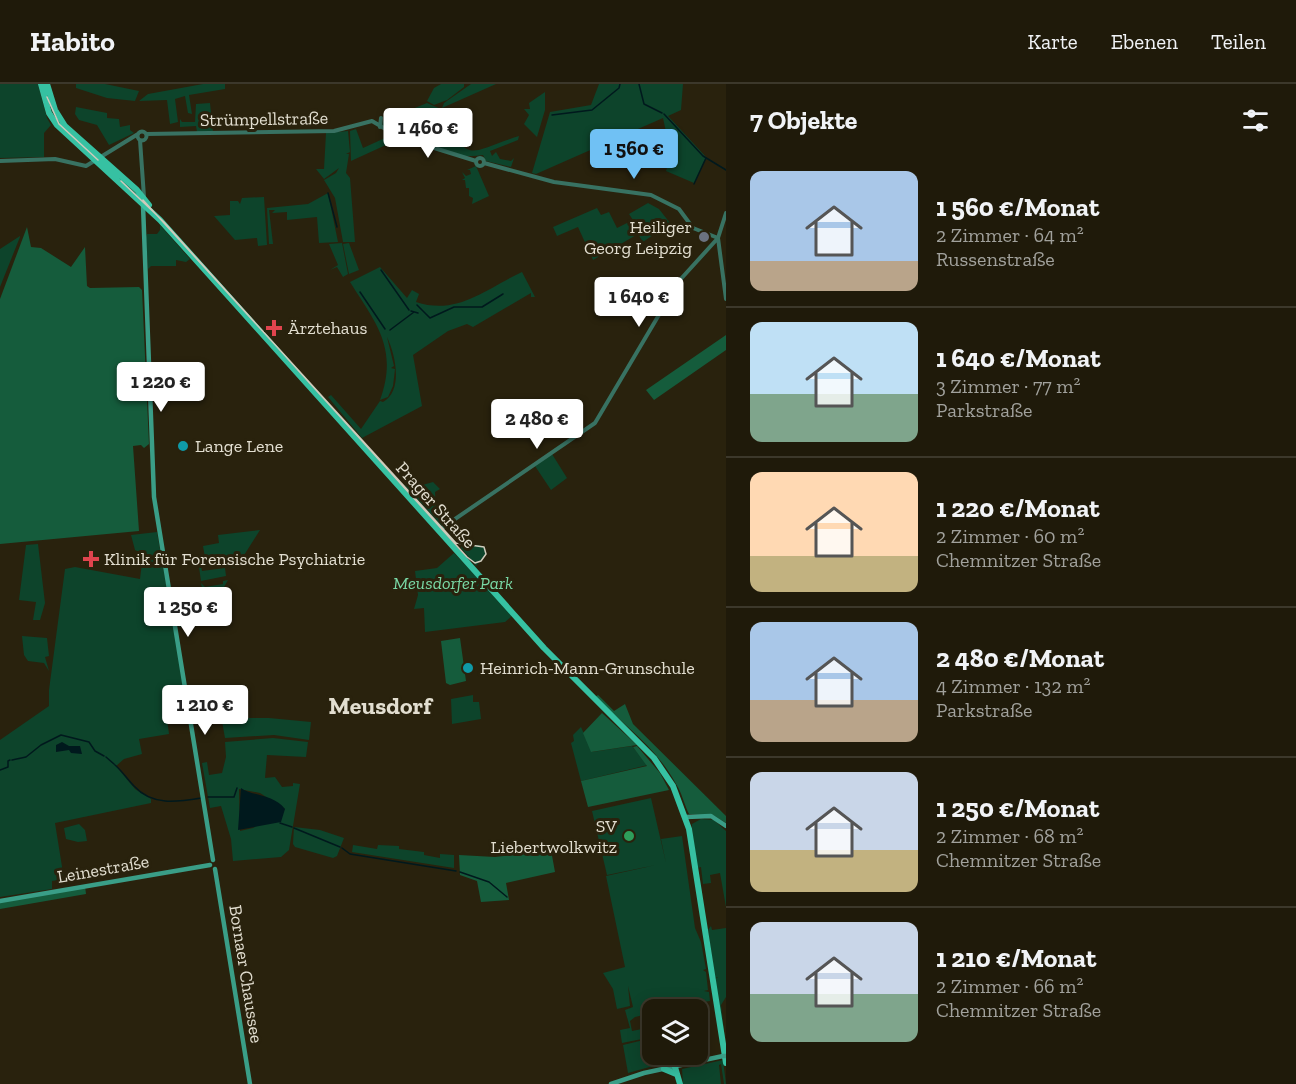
<!DOCTYPE html>
<html lang="de">
<head>
<meta charset="utf-8">
<style>
	:root { --surface:#1f1a0a; --page:#272313; --text:#f1f3f6; --muted:#a1a19c; --line:#3c382b; --accent:#70c1f4 }
	body { margin:0; font-family:"Zilla Slab",serif; background:var(--page); color:var(--text); height:100vh; display:flex; flex-direction:column; font-size:22px; white-space:nowrap }
	* { box-sizing:border-box; margin:0 }
	p { font-size:20px; color:var(--muted) }
	.icon { flex:none; width:33px; height:33px; fill:none; stroke:currentColor; stroke-width:2; stroke-linecap:round; stroke-linejoin:round }
	.map { position:relative; flex:1; overflow:hidden }
	.details { display:flex; flex-direction:column; background:var(--surface); width:570px }
	.details>* { flex:none }
	.controls { position:absolute; left:642px; top:915px; display:grid; gap:12px }
	.controls a { display:grid; place-items:center; width:66px; height:66px; border-radius:12px; background:var(--surface); box-shadow:0 3px 15px #0003,0 0 0 2px var(--line); font-size:30px }
	.price { position:absolute; translate:-50% -51px; padding:0 14px; border-radius:6px; background:#fff; color:#222; font-size:20px; line-height:39px; filter:drop-shadow(0 2px 3px #0008) }
	.price::after { content:''; position:absolute; left:50%; top:36px; width:18px; height:14px; margin-left:-9px; background:inherit; clip-path:polygon(0 0,100% 0,50% 100%) }
	.price.selected { background:var(--accent); color:#111 }
	ul { padding:0; list-style:none }
	li { display:flex; align-items:center; gap:18px; height:150px; padding:0 24px }
	li+li { border-top:2px solid var(--line) }
	li span { display:grid; place-items:center; flex:none; width:168px; height:120px; border-radius:12px; color:#555 }
	li>.icon { margin-inline-start:auto }
	span .icon { width:72px; height:72px; fill:#fffc; stroke-width:1 }
	li b { font-size:26px }
	h2 { display:flex; justify-content:space-between; align-items:center; height:72px; padding:0 24px; font-size:26px }
	header { display:flex; align-items:center; gap:36px; box-sizing:border-box; height:84px; padding:0 30px; background:var(--surface); border-bottom:2px solid var(--line) }
	header strong { font-size:28px }
	nav { display:flex; gap:33px; margin-inline-start:auto; font-size:21px }
	main { display:flex; flex:1; min-height:0 }
	.map>svg:first-child { display:block }
</style>
</head>
<body>
<header>
<strong>Habito</strong>
<nav><a>Karte</a><a>Ebenen</a><a>Teilen</a></nav>
</header>
<main>
<div class="map">
<svg width="726" height="1000" viewBox="0 0 726 1000">
	<rect width="100%" height="100%" fill="#29220d"/>
	<path fill="#0d442b" fill-rule="evenodd" d="M0 0H38L47 34 51 41 44 49V73L0 74Z
		M76 0H105L139 7 135 17 107 14 76 4Z
		M203 0H225V5L189 11 192 30 188 29 185 12 175 15 178 38 170 40 167 16 139 17 148 10Z
		M441 0H464V3L447 16 434 21 427 17 434 4Z
		M471 0H496L442 24 444 19Z
		M599 0H683L681 26 668 32 706 73 694 99 666 87 671 71 663 34 536 90 532 89 550 28 591 21Z
		M545 8V26L537 53 524 40 529 31 524 25H530L529 19Z
		M210 19 213 48H197L196 42 180 43V35L182 38H195L196 20Z
		M427 19 441 25C470 82 465 69 519 52L518 56 490 67 492 72 496 68 500 75 511 77 514 74 511 83 486 77 483 71C452 77 407 57 382 42L383 37ZM440 25 447 40 432 47 425 32Z
		M76 23 107 29V34L119 35 120 43 130 41V46L134 49 109 61 97 41 79 36 75 30Z
		M356 45 363 64 385 54 388 60 351 77 350 47Z
		M348 47 350 68 346 70H349L346 89 350 94 355 158H343L335 114 324 96 336 89 339 84 324 95 316 85H324L326 49Z
		M476 82 489 112 472 120 473 114 469 112V104H466L465 96H462L465 94 462 88 466 92 471 90 470 86H467Z
		M328 109 338 158 319 159 317 133 287 136V128L272 129 275 126H269L273 160H269L267 124 308 120Z
		M264 113 267 161 258 162 257 154 235 156 214 132 230 131V117H238L240 120 242 114Z
		M648 119 659 125 670 139 643 158 638 150 593 176 578 143 557 152 553 143 597 124 601 131 609 128 617 144 633 136 629 130Z
		M160 141 190 175 186 178 176 176V182H151L148 185 146 153 147 150H157L160 146Z
		M20 152V153L0 203V165Z
		M342 159 348 190 343 193 337 183 330 186 338 181 329 160Z
		M349 159 359 186 349 190 343 160Z
		M380 183 407 214 412 206 419 210 416 218C458 232 487 204 522 188L535 213H531V209L473 243 467 240 448 247 413 271 422 322 362 354 328 313 331 311 361 345 380 317 383 318C404 306 395 270 387 253L394 282 391 284 395 285 393 302 388 313 380 316C399 264 375 238 350 198Z
		M552 370 567 394 551 406 535 382Z
		M433 398 440 405 435 408C436 423 435 425 446 439L442 442 405 401 419 402Z
		M260 446 236 484H230L228 476 206 479 203 462 219 459 218 451Z
		M157 448 186 613 165 619 169 650 139 655 142 670 124 675 116 682 135 705 151 715V719L55 739 64 795 52 797V805L0 813V656L49 622V606L65 485 75 483 140 495 143 470 135 466 131 451Z
		M38 460 45 519 40 536H33L36 518 19 516 26 461Z
		M479 461 484 463 486 470 476 482 461 464 462 462Z
		M454 469 513 531 505 538 425 548 424 524 414 525 418 511 415 487 437 484Z
		M201 482 202 487 225 484 226 492 201 497 199 483Z
		M228 496 219 512 204 514 201 499 205 503 223 500V497Z
		M191 517 195 540 179 543 175 519Z
		M22 552 47 554 49 572 45 573 49 587 44 579 28 577 24 571Z
		M473 611V618H479L481 635 452 640 451 615Z
		M243 634H269L311 638 309 656 274 651 225 654 222 637Z
		M581 643 592 668 632 662 648 681 581 697 571 659 574 657 573 651Z
		M273 654 308 658 306 673 267 671 265 694 275 693 282 703 293 702V699L300 700 289 766 281 773 233 777 231 755 221 722 210 724 202 679 207 678 209 691 222 689 226 673 225 658ZM239 705 260 709 285 725 253 744 240 747Z
		M651 714 666 779 661 755 682 752 695 844 701 858 706 885 703 886 706 888 708 906 704 907 709 908 710 917 652 926V929L635 933 630 937 632 947 652 943V953L622 959 620 946 630 944 625 926 633 923 628 902 630 922 617 925 613 905 603 889 625 883 606 792 656 781 607 791 592 727Z
		M701 735 714 736 726 747V823L720 789 710 791 711 799 703 800 701 783 697 784 692 744V740Z
		M79 740 85 746 87 757 78 758 66 755 64 744Z
		M294 743 320 746 344 754 337 772 333 774 295 763 293 760Z
		M353 761 377 765 378 761 399 762V765L424 768V771L440 774V770L454 771V784L352 768Z
		M711 842 712 846 726 844V913L721 921 726 964 715 895 718 893 715 894 708 846Z
		M652 954V970L663 971 664 979 628 989 623 961Z
		M723 976 726 1000H724L721 980 719 981 721 1000H683L682 985Z"/>
	<path fill="#155c3c" d="M27 143 31 163 41 164 71 183 85 163 87 202 90 204 139 203 142 206 149 360 144 364 141 361 133 362 139 447 0 460V215Z
		M726 251V266L654 316 646 306Z
		M460 554 466 597 450 601 446 599 441 557Z
		M598 611 614 627 625 620 633 640 726 732V739L713 731 689 730C684 720 682 709 676 700 657 664 622 639 595 613Z
		M602 629 637 661 591 668 583 649Z
		M637 662 660 689 669 706 588 723 581 697 647 682 633 663Z
		M551 766 555 788 506 799 509 816 481 818 477 797 460 791 459 771 495 773Z
		M85 802 86 810 0 825V817Z"/>
	<path fill="#00191d" d="M62 658 69 662H80L82 670 71 669 69 666 56 668V661Z
		M241 704C251 712 274 710 285 725L281 738 238 746Z"/>
	<g fill="none" stroke-linecap="round" stroke-linejoin="round">
		<path stroke="#00191d" stroke-width="1.5" d="M639 0 644 20 662 29
			M664 30 703 72 726 86
			M552 31 592 26 619 4 620 0
			M694 100 706 74
			M328 109 337 143
			M381 186 409 226
			M360 208 385 245
			M417 221 430 234 454 223H482L503 210
			M411 227 418 229
			M390 246 414 228
			M106 673 114 680
			M12 676 26 673 41 661 61 651 89 658 95 667 104 672
			M115 681C123 688 127 695 134 702 152 722 177 718 201 714
			M0 686 8 683V677L10 676
			M208 713H234L237 704
			M280 739 292 743
			M294 744 340 763
			M342 764 350 770 456 787
			M460 788 489 798 507 813"/>
		<path stroke="#387262" stroke-width="4" d="M380 43 381 34
			M137.5 52a4.5 4.5 0 1 1 9 0a4.5 4.5 0 1 1-9 0Z
			M146 50 334 47 372 37 399 53 476 77
			M140 56 144 113
			M476 78a4 4 0 1 1 8 0a4 4 0 1 1-8 0Z
			M0 77 55 75 86 82 138 50
			M484 79 554 98 651 111 679 125 693 144 718 154
			M718 154 726 215
			M439 446 595 339 679 197 718 154 726 129"/>
		<path stroke="#3a9e87" stroke-width="4.5" d="M143 121 154 413 213 776
			M686 733 711 732 726 742
			M215 785 250 1000
			M0 817 210 781
			M611 1000 644 989 723 972"/>
		<path stroke="#36c1a2" stroke-width="6" d="M41 0 49 29 57 41 160 136 544 564 654 674 673 702 689 745 726 979
			M47 0 55 26 65 42 137 106 149 121
			M675 983 680 1000
			M664 985 676 990"/>
		<path stroke="#cecabb" stroke-width="1.5" d="M47 13 59 40 98 76
			M121 97 164 138 467 473 475 479 481 477 486 470 484 463 456 459 143 116"/>
		<path stroke="#3a9e87" stroke-width="4.5" d="M723 972H726"/>
	</g>
	<circle fill="#6b7280" stroke="#29220d" stroke-width="2" cx="704" cy="153" r="6"/>
	<g fill="#e0444e" stroke="#29220d" stroke-width="2">
		<path d="M271 235h6v6h6v6h-6v6h-6v-6h-6v-6h6z"/>
		<path d="M88 466h6v6h6v6h-6v6h-6v-6h-6v-6h6z"/>
	</g>
	<g fill="#0f9aa8" stroke="#29220d" stroke-width="2">
		<circle cx="183" cy="362" r="6"/>
		<circle cx="468" cy="584" r="6"/>
	</g>
	<circle fill="#2e9e5b" stroke="#29220d" stroke-width="2" cx="629" cy="752" r="6"/>
	<g text-anchor="middle" stroke-width="6" stroke-linejoin="round" paint-order="stroke">
		<g font-size="18" fill="#e2ded0" stroke="#29220d">
			<text transform="translate(264 35) rotate(-1)" y="6">Strümpellstraße</text>
			<text transform="translate(436 421) rotate(48)" y="6">Prager Straße</text>
			<text transform="translate(103 785) rotate(-10)" y="6">Leinestraße</text>
			<text transform="translate(246 890) rotate(81)" y="6">Bornaer Chaussee</text>
		</g>
		<g font-size="18" fill="#e2ded0" stroke="#29220d" text-anchor="start">
			<text x="692" y="149" text-anchor="end">Heiliger<tspan x="692" dy="21">Georg Leipzig</tspan></text>
			<text x="288" y="250">Ärztehaus</text>
			<text x="195" y="368">Lange Lene</text>
			<text x="104" y="481">Klinik für Forensische Psychiatrie</text>
			<text x="480" y="590">Heinrich-Mann-Grunschule</text>
			<text x="617" y="748" text-anchor="end">SV<tspan x="617" dy="21">Liebertwolkwitz</tspan></text>
		</g>
		<g font-size="18" font-style="italic" fill="#79d8a5" stroke="#29220d">
			<text x="453" y="505">Meusdorfer Park</text>
		</g>
		<g font-size="24" font-weight="bold" fill="#e2ded0" stroke="#29220d">
			<text x="380" y="630">Meusdorf</text>
		</g>
	</g>
</svg>
<div class="controls">
<a><svg class="icon" aria-label="layers" viewBox="0 0 24 24"><path d="M12 4l9 5-9 5-9-5zM3 14l9 5 9-5"/></svg></a>
</div>
<b class="price" style="left:428px;top:75px">1 460 €</b>
<b class="price selected" style="left:634px;top:96px">1 560 €</b>
<b class="price" style="left:639px;top:244px">1 640 €</b>
<b class="price" style="left:161px;top:329px">1 220 €</b>
<b class="price" style="left:537px;top:366px">2 480 €</b>
<b class="price" style="left:188px;top:554px">1 250 €</b>
<b class="price" style="left:205px;top:652px">1 210 €</b>
</div>
<section class="details">
<h2>7 Objekte<svg class="icon" aria-label="filters" viewBox="0 0 24 24"><path d="M4 7h16M4 17h16"/><circle cx="9" cy="7" r="2"/><circle cx="15" cy="17" r="2"/></svg></h2>
<ul>
<li><span style="background:linear-gradient(#a9c7e8 75%,#b9a48a 0)"><svg class="icon" aria-label="home" viewBox="0 0 24 24"><path d="M3 11l9-7 9 7M6 9v11h12V9"/></svg></span><div><b>1 560 €/Monat</b><p>2 Zimmer · 64 m²</p><p>Russenstraße</p></div></li>
<li><span style="background:linear-gradient(#bfe0f5 60%,#7fa58c 0)"><svg class="icon" aria-label="home" viewBox="0 0 24 24"><path d="M3 11l9-7 9 7M6 9v11h12V9"/></svg></span><div><b>1 640 €/Monat</b><p>3 Zimmer · 77 m²</p><p>Parkstraße</p></div></li>
<li><span style="background:linear-gradient(#ffd9b3 70%,#c2b280 0)"><svg class="icon" aria-label="home" viewBox="0 0 24 24"><path d="M3 11l9-7 9 7M6 9v11h12V9"/></svg></span><div><b>1 220 €/Monat</b><p>2 Zimmer · 60 m²</p><p>Chemnitzer Straße</p></div></li>
<li><span style="background:linear-gradient(#a9c7e8 65%,#b9a48a 0)"><svg class="icon" aria-label="home" viewBox="0 0 24 24"><path d="M3 11l9-7 9 7M6 9v11h12V9"/></svg></span><div><b>2 480 €/Monat</b><p>4 Zimmer · 132 m²</p><p>Parkstraße</p></div></li>
<li><span style="background:linear-gradient(#c9d6e8 65%,#c2b280 0)"><svg class="icon" aria-label="home" viewBox="0 0 24 24"><path d="M3 11l9-7 9 7M6 9v11h12V9"/></svg></span><div><b>1 250 €/Monat</b><p>2 Zimmer · 68 m²</p><p>Chemnitzer Straße</p></div></li>
<li><span style="background:linear-gradient(#c9d6e8 60%,#7fa58c 0)"><svg class="icon" aria-label="home" viewBox="0 0 24 24"><path d="M3 11l9-7 9 7M6 9v11h12V9"/></svg></span><div><b>1 210 €/Monat</b><p>2 Zimmer · 66 m²</p><p>Chemnitzer Straße</p></div></li>
</ul>
</section>
</main>
</body>
</html>
